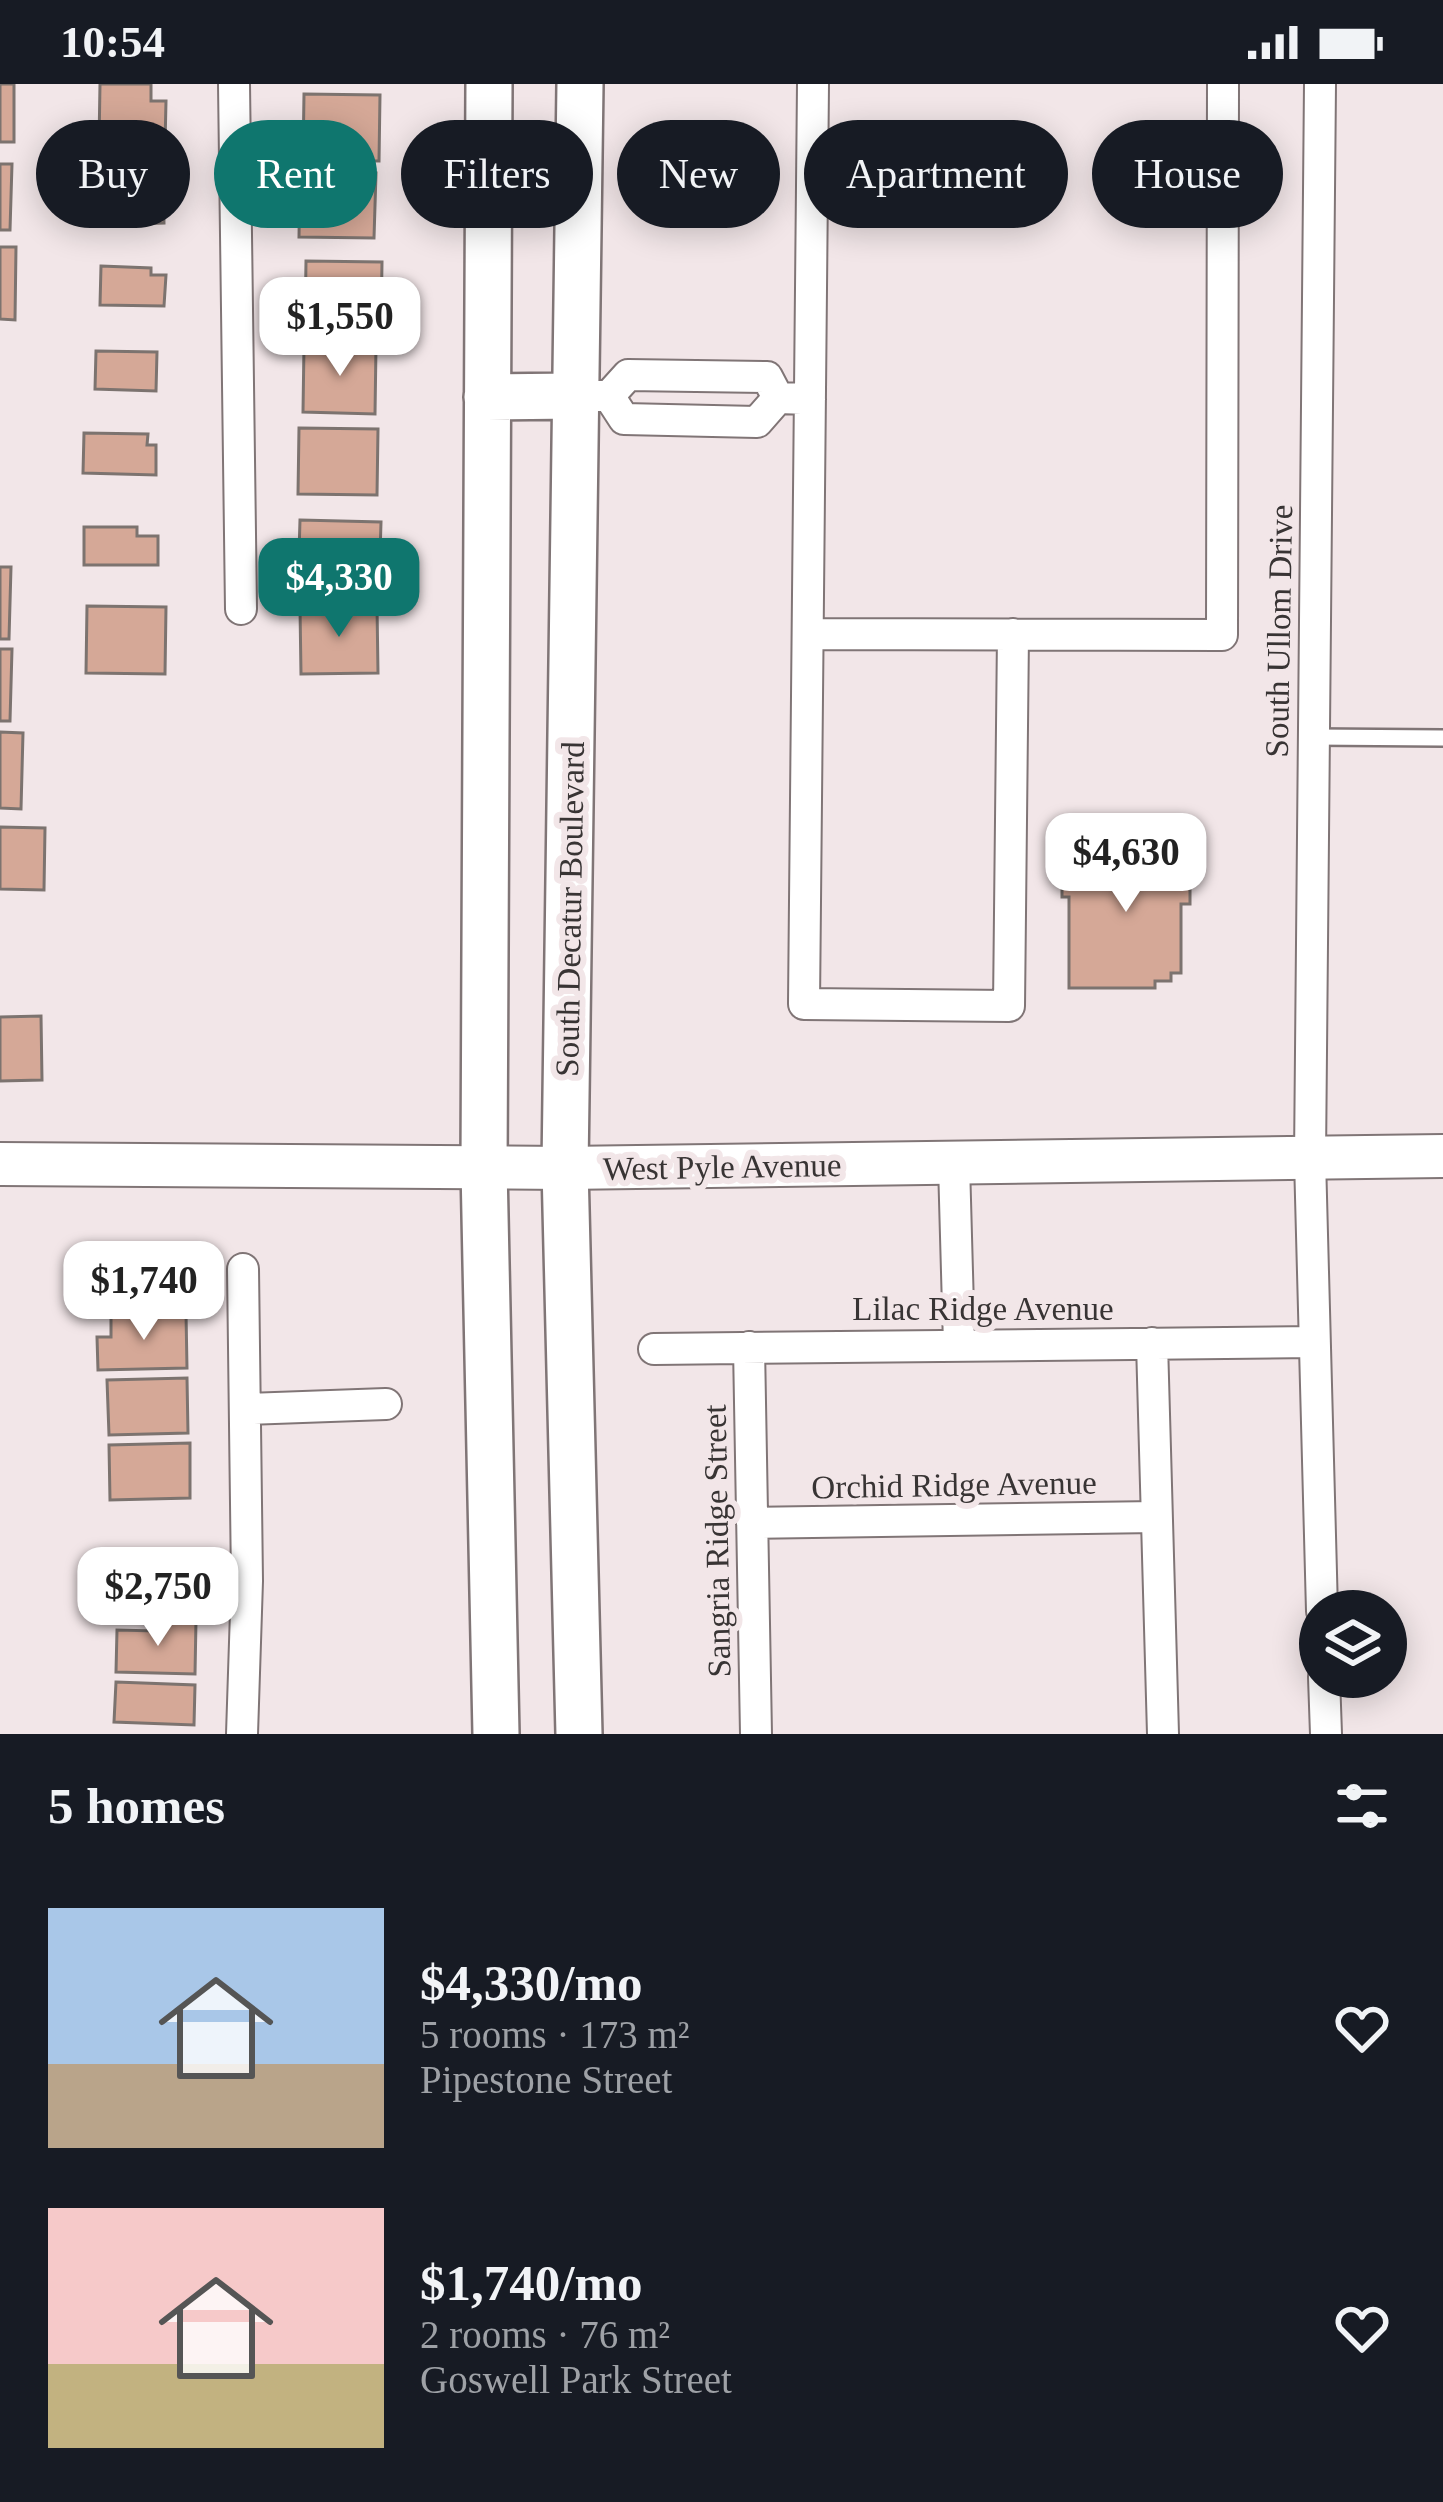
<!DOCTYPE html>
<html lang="en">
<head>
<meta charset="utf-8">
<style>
	:root { --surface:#171b24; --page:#242831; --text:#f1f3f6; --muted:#9ea1a6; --accent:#0f766e }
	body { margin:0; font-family:Georgia,serif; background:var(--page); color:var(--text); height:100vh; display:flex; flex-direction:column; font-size:45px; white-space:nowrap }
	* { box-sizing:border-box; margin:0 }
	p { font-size:39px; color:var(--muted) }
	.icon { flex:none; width:66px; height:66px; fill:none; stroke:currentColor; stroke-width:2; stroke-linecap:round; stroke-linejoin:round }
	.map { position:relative; height:1650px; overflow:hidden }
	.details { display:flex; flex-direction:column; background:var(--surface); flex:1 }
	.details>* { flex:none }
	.top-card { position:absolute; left:36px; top:36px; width:1371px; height:108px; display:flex; gap:24px }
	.controls { position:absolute; left:1299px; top:1506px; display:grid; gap:24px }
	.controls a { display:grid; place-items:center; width:108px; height:108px; border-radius:50%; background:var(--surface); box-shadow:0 6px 30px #0003; font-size:60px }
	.price { position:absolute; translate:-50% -102px; padding:0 27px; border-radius:24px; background:#fff; color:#222; font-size:39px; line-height:78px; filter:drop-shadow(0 3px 6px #0008) }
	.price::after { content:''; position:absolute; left:50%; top:72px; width:36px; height:27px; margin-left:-18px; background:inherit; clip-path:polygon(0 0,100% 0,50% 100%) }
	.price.on { background:var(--accent); color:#fff }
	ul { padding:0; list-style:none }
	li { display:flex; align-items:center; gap:36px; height:300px; padding:0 48px }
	li span { display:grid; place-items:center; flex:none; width:336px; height:240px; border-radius:0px; color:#555 }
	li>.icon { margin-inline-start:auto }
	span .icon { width:144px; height:144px; fill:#fffc; stroke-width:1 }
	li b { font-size:51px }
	h2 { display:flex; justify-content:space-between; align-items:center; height:144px; padding:0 48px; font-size:51px }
	.tag { padding:0 42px; border-radius:54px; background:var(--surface); box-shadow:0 6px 30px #0003; font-size:42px; line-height:108px }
	.tag.on { background:var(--accent); color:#fff }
	.status { display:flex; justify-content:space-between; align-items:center; height:84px; padding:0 60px; background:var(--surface); direction:ltr }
	.status svg { height:33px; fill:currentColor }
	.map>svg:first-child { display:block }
</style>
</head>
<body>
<div class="status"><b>10:54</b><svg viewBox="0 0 49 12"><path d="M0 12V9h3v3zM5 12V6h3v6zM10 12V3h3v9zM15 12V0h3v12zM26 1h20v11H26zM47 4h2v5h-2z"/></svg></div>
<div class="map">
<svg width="1443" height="1650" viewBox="0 0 1443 1650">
	<rect width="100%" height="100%" fill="#f2e6e8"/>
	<path fill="#d5a897" stroke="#7c736f" stroke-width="3" d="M0 0H14V58H0Z
		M100 0H151V17H166L165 61 99 60Z
		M304 10 380 11 379 77 303 76Z
		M0 80H12L10 146H0Z
		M163 85 164 139 101 141 100 99 127 98V86Z
		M300 88 376 89 374 154 299 153Z
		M0 163H16L15 236 0 235Z
		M306 177 382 178 381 246 305 245Z
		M101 182 151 184V191H166L164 222 100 221Z
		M304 261 376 262 375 330 303 328Z
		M96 267 157 268 156 307 95 305Z
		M299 344 378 345 377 411 298 410Z
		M84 349 148 350 147 361H156V391L83 389Z
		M300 436 381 438 379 504 298 502Z
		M84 443H137V452H158V481H84Z
		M0 483H11L9 555H0Z
		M87 522 166 523 165 590 86 589Z
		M377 522 378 589 301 590 300 524Z
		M0 565H12L10 637H0Z
		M0 648 23 649 21 725 0 724Z
		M0 743 45 744 44 806 0 805Z
		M1151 747H1165L1170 776H1190V820H1181V889H1171V897H1155V904H1069V813H1062V787H1071V769L1115 764V760L1151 764Z
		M41 932 42 996 0 997V933Z
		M112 1161 182 1162 181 1218 111 1217Z
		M186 1229 187 1284 98 1286 97 1253H111V1231Z
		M187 1294 188 1349 109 1351 107 1296Z
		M190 1359V1414L110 1416 109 1361Z
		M156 1535 196 1536 195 1590 116 1588 117 1546 156 1547Z
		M116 1598 195 1601 194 1641 114 1638Z"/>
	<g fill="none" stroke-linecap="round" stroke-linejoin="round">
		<defs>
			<path id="lane" d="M1313 653 1443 654"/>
			<path id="street" d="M234 0 241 525
				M813 0 804 920 1009 922 1013 550
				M1320 0 1310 1075 1322 1527
				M590 312H609L628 291 767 293 778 314
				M609 312 624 335 757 338 778 314 810 315
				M808 550 1222 551 1223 0
				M954 1080 959 1260
				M1152 1259 1163 1650
				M749 1263 756 1650
				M654 1265 1314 1258
				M245 1325 386 1320
				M752 1439 1156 1433
				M1324 1593 1326 1650
				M242 1650 247 1497 243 1185"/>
			<path id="secondary" d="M0 1080 565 1084 1443 1072"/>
			<path id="primary" d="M489 0 484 1084 496 1650
				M487 313 575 312
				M579 1650 565 1084 580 0"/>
		</defs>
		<use href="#lane" stroke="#807576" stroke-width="20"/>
		<use href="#street" stroke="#807576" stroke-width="34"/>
		<use href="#secondary" stroke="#807576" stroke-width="46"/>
		<use href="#primary" stroke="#807576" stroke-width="50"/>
		<use href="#lane" stroke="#fff" stroke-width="15"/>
		<use href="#street" stroke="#fff" stroke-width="30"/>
		<use href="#secondary" stroke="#fff" stroke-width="42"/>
		<use href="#primary" stroke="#fff" stroke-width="45"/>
	</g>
	<g text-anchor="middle" stroke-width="12" stroke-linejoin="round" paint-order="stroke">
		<g font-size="33" fill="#383434" stroke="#f2e6e8">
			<text transform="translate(1278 547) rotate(-89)" y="12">South Ullom Drive</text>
			<text transform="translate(569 825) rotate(-89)" y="12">South Decatur Boulevard</text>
			<text transform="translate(722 1082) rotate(-1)" y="12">West Pyle Avenue</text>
			<text x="983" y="1236">Lilac Ridge Avenue</text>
			<text transform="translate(954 1400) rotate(-1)" y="12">Orchid Ridge Avenue</text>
			<text transform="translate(716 1457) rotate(-91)" y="12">Sangria Ridge Street</text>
		</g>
	</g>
</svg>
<div class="controls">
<a><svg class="icon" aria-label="layers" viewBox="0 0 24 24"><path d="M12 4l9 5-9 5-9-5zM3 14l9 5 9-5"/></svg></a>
</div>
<b class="price" style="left:340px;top:295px">$1,550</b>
<b class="price on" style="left:339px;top:556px">$4,330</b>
<b class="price" style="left:1126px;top:831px">$4,630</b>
<b class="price" style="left:144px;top:1259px">$1,740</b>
<b class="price" style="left:158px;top:1565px">$2,750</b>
<div class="top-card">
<a class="tag">Buy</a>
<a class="tag on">Rent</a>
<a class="tag">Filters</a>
<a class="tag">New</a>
<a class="tag">Apartment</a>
<a class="tag">House</a>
</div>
</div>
<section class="details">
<h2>5 homes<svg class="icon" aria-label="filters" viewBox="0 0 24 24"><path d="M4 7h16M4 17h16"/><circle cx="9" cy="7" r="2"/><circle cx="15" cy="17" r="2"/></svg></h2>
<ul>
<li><span style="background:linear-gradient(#a9c7e8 65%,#b9a48a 0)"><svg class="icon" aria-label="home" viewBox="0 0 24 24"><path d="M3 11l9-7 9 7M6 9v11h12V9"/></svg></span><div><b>$4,330/mo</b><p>5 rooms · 173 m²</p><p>Pipestone Street</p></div><svg class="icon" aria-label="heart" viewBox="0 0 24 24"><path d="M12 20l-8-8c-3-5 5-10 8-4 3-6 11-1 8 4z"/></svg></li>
<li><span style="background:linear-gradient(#f6c9c9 65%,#c2b280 0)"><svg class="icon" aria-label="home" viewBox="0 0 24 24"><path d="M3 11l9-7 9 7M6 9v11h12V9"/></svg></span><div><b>$1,740/mo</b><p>2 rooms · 76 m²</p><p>Goswell Park Street</p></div><svg class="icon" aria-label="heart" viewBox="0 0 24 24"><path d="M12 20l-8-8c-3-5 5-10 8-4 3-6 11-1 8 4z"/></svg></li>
</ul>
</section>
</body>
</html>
